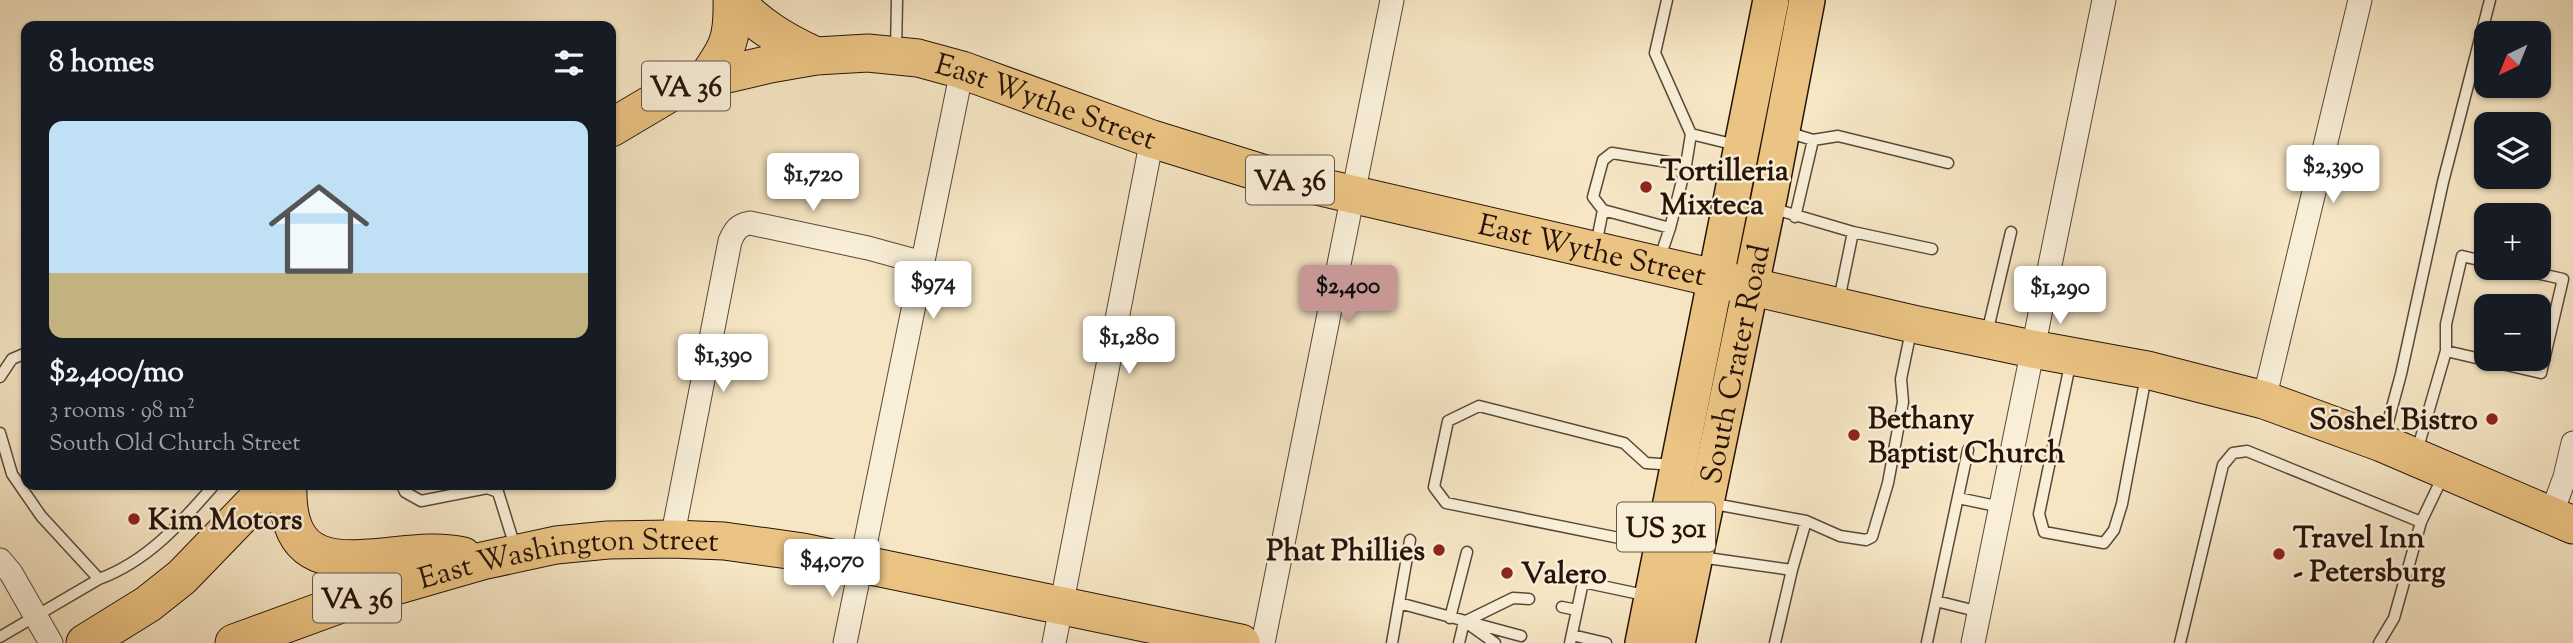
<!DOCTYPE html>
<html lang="en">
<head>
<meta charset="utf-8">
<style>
	:root { --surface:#171b24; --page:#20242c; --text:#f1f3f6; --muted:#9ea1a6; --accent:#c59692 }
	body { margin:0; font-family:"Sorts Mill Goudy",serif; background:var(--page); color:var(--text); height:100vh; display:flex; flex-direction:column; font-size:26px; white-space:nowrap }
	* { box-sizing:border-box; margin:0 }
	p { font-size:23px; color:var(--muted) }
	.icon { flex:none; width:38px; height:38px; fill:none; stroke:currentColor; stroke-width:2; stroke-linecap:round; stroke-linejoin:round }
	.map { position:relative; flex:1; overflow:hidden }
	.panel { position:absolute; left:21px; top:21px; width:595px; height:469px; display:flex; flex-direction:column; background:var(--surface); border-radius:14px; box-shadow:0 2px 5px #0004 }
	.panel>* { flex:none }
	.needle { width:46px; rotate:223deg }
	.fabs { position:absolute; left:2474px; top:21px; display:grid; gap:14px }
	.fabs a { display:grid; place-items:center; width:77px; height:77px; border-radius:14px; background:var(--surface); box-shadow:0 2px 5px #0004; font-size:35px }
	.price { position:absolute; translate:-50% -60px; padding:0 16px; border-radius:7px; background:#fff; color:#222; font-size:23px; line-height:46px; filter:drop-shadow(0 2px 4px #0008) }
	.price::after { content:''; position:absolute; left:50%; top:42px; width:21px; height:16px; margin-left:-10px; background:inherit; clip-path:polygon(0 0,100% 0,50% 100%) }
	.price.active { background:var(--accent); color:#111 }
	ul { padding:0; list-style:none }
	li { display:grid; align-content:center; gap:14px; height:371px; padding:0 28px }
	li span { display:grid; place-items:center; height:217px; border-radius:14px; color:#555 }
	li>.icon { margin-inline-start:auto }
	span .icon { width:126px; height:126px; fill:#fffc; stroke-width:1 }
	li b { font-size:30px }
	h2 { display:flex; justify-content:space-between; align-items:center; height:84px; padding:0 28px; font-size:30px }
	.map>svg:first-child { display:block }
</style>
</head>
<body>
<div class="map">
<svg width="2573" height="643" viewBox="0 0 2573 643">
	<rect width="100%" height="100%" fill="#f6e6c4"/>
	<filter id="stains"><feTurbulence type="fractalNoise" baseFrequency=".00286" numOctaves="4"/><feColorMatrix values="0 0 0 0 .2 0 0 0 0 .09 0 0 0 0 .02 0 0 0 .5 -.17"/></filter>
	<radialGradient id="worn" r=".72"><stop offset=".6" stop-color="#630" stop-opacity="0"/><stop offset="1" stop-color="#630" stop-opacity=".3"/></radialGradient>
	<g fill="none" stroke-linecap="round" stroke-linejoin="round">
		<defs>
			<path id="service" d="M1667 0 1655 53 1691 134
				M896 52 897 0
				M1787 132 1813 140 1795 217
				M1813 140 1838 136 1948 163
				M1686 165 1670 228 1603 210 1593 197 1603 160 1612 153 1686 165 1691 134 1736 145
				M1771 208 1853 232 1839 300
				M1853 232 1932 249
				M1596 245 1603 210
				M1659 260 1670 228
				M1987 333 2011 232
				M2446 351V324L2462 256 2487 262
				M2071 360 2039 514 2044 532 2104 543 2114 530 2122 504 2146 376
				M0 377 12 359 26 353
				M0 433 12 474 41 516 99 579C148 561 181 523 214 485
				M2384 437 2401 374 2443 182 2490 0
				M2417 451 2446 351 2541 373 2563 279 2513 268
				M402 485 405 492 421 501 487 488 498 492 516 550
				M1958 498 2001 507
				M1709 503 1806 521 1840 536 1866 540 1872 537 1888 483 1903 402 1901 379 1911 331
				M1659 543 1639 542 1446 503 1434 487 1448 421 1479 406 1624 443 1646 463 1675 465
				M1700 557 1792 570 1806 521
				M1936 601 1980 612
				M1399 603 1521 636
				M1562 607 1577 610
				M1450 618 1467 552
				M1471 626 1495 643
				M1572 635 1606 643
				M0 637 99 579
				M1927 642 1968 450
				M1392 643 1410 540
				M1459 643 1464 622 1513 598 1529 599
				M1570 643 1583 582 1649 596
				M1775 643 1792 570
				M2180 643 2223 465 2233 453 2247 451 2421 522
				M2379 643 2394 618 2421 522 2444 474"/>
			<path id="minor" d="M2264 400 2360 0
				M2551 515 2565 477 2573 443
				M672 539 730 241C735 230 738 225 750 223L868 248 923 263
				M0 560 11 573 51 643
				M845 643 962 70
				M1054 643 1152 139
				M1263 643 1392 0
				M1973 643 2104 0"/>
			<g id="primary">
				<path d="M1643 643 1771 0"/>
				<path id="s1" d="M1677 643 1770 193 1807 0"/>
			</g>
			<g id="trunk">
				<path d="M734 0C760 27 782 40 816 56"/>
				<path d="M706 79C728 48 733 39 732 0"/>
				<path id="s2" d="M611 128 675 90 706 79 770 64 816 56 868 53 918 58 962 70 1152 139 1265 174 1913 324 2032 349 2147 370 2264 400 2382 443 2573 525"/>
				<path d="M288 485C284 604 396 539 463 556"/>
				<path d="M85 643 148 604 182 577 271 485"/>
				<path id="s3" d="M234 643 371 593 482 561 556 545 608 540 672 539 724 541 803 552 1241 643"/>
			</g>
		</defs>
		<use href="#service" stroke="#5a4838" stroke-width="13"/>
		<use href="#minor" stroke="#5a4838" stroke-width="25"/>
		<use href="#primary" stroke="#261309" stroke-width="38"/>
		<use href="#trunk" stroke="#261309" stroke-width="39"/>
		<use href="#service" stroke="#f9efd9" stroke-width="10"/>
		<use href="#minor" stroke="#f9efd9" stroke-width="23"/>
		<use href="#primary" stroke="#ebc382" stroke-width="35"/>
		<use href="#trunk" stroke="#ebc382" stroke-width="37"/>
	</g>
	<g fill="#8f2418" stroke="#f9efd9" stroke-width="2.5">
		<circle cx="1646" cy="187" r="7"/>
		<circle cx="2492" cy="419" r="7"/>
		<circle cx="1854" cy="435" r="7"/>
		<circle cx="134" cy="519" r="7"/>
		<circle cx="1439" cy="550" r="7"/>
		<circle cx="2279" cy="554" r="7"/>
		<circle cx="1507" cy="573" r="7"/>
	</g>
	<g text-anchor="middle" stroke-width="5" stroke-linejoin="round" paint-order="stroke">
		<g fill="#f9efd9" stroke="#655547" stroke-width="2">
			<rect x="642" y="61.5" width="88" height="49" rx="5"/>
			<rect x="1246" y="155.5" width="88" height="49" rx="5"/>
			<rect x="1617" y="502.5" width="98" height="49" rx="5"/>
			<rect x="313" y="573.5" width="88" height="49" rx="5"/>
		</g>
		<g font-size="28" font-weight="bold" fill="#261309">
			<text x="686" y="96">VA 36</text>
			<text x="1290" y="190">VA 36</text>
			<text x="1666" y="537">US 301</text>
			<text x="357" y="608">VA 36</text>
		</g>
		<g font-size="30" fill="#261309" stroke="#f9efd9">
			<text dy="10" stroke="none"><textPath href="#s2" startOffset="457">East Wythe Street</textPath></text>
			<text dy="10" stroke="none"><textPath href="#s2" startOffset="1024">East Wythe Street</textPath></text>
			<text dy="10" stroke="none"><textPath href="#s1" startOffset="285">South Crater Road</textPath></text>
			<text dy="10" stroke="none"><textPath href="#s3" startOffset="348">East Washington Street</textPath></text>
		</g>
		<g font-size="30" font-weight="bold" fill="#261309" stroke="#f9efd9" text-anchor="start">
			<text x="1660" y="180">Tortilleria<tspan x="1660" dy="34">Mixteca</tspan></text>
			<text x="1868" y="428">Bethany<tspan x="1868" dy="34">Baptist Church</tspan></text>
			<text x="2478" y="429" text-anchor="end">Sōshel Bistro</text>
			<text x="148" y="529">Kim Motors</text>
			<text x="2293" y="547">Travel Inn<tspan x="2293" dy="34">- Petersburg</tspan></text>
			<text x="1425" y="560" text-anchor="end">Phat Phillies</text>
			<text x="1521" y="583">Valero</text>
		</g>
	</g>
	<rect width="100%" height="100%" filter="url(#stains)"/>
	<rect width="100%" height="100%" fill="url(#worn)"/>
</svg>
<div class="fabs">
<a><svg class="needle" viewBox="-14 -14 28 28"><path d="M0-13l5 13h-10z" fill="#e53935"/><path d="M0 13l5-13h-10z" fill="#9ea1a6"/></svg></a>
<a><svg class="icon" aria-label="layers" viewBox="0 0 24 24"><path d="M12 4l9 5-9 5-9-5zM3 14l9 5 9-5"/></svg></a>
<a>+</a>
<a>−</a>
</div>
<b class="price" style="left:2333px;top:205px">$2,390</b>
<b class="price" style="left:813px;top:213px">$1,720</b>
<b class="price" style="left:933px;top:321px">$974</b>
<b class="price active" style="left:1348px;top:325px">$2,400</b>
<b class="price" style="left:2060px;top:326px">$1,290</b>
<b class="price" style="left:1129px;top:376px">$1,280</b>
<b class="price" style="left:723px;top:394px">$1,390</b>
<b class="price" style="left:832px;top:599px">$4,070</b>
<section class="panel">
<h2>8 homes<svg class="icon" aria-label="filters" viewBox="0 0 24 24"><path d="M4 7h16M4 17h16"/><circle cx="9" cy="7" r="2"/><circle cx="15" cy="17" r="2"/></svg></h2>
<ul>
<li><span style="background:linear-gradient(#bfe0f5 70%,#c2b280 0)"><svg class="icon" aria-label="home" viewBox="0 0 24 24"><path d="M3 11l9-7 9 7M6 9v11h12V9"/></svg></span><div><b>$2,400/mo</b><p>3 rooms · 98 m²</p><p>South Old Church Street</p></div></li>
</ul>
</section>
</div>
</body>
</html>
